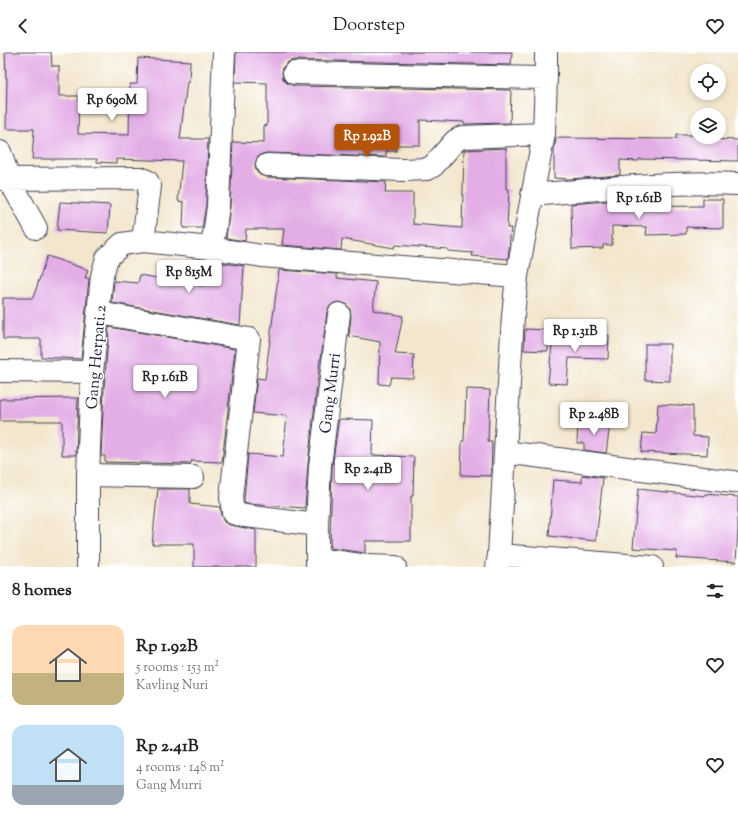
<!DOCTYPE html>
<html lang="en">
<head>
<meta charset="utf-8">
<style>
	:root { --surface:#fff; --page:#f6f6f6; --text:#222; --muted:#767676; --accent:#b45309 }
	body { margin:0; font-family:"Sorts Mill Goudy",serif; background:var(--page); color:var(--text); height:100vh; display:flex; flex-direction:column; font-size:15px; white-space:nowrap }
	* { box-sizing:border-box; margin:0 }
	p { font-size:13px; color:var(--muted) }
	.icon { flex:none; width:22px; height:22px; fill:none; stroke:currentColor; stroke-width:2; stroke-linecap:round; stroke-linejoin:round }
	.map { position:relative; height:515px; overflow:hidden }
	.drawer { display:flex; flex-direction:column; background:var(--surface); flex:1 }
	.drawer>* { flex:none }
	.tools { position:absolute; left:690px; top:12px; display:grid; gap:8px }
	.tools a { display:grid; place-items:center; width:36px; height:36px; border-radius:50%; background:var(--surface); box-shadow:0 2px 6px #0003; font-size:20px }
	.price { position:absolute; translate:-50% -34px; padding:0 9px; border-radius:4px; background:#fff; color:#222; font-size:13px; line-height:26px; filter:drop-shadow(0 1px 2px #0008) }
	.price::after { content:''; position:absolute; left:50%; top:24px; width:12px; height:9px; margin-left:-6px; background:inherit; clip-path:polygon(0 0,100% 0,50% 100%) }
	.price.active { background:var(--accent); color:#fff }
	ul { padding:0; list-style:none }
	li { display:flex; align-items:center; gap:12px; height:100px; padding:0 12px }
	li span { display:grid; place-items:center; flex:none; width:112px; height:80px; border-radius:12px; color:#555 }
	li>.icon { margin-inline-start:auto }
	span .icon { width:48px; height:48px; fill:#fffc; stroke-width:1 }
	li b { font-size:17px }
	h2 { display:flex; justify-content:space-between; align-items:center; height:48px; padding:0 12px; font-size:17px }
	header { display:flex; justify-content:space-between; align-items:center; height:52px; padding:0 12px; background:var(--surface); font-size:18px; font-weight:600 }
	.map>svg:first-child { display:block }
</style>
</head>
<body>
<header><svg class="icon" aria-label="back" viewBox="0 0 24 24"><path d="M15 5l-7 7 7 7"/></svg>Doorstep<svg class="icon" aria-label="heart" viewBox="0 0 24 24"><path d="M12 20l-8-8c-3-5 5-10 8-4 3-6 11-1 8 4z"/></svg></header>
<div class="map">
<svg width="738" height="515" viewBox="0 0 738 515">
	<rect width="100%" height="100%" fill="#fff"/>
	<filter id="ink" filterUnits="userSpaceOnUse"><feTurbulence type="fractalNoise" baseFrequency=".025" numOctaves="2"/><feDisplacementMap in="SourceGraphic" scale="8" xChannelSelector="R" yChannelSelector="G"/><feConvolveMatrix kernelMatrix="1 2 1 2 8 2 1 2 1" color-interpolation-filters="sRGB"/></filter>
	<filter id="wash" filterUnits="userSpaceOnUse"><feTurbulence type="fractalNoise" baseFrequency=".012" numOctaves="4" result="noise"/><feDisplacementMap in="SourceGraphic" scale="16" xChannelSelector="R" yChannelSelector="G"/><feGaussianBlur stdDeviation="0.9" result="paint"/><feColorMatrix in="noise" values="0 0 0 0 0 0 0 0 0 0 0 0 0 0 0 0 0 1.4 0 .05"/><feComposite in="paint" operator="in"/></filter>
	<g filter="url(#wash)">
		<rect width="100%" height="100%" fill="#f3e6cd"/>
		<g id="blocks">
			<path fill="#e3ade6" d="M5 0H51L52 14H59V44H79L78 82 129 83 130 32H137L138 6 190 9 189 30H187L180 87H208L206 153 202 176H183L184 150 178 149 182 109 116 107V111L97 110V107H32L34 77H6L7 26H6Z
				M236 0H512L511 13 294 8 288 10 283 15 282 21 283 27 287 31 294 34 511 38 510 71 464 72V70L420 68V93H396V99H386V105L267 101 262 102 257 106 255 113 256 119 260 123 267 125 386 130 385 141H413V172L462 176 464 98 506 96V137H509L507 176H511L508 207 472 204 473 201 448 199V197L395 193 394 196 342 187 341 198 282 193 284 177H246L245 189 226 186 230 155 233 90 264 91V73L267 74V31L235 30Z
				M676 83H697V85H700V87L738 88V109L639 107V109L620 108V123L570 127 554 126V98L556 86 676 87Z
				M703 147H723V176L686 175V182L646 183 647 175 612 174V193H603V196L572 197 571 152 621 148 622 155 703 154Z
				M60 150 110 153 108 181 57 178Z
				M47 204 88 218 85 226H89L81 307 41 305V287H3V246H33Z
				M204 208 244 214 240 273 112 251 114 229 138 231 140 223 202 234Z
				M279 218 337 222V226L376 230 373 258 403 264 395 302 414 303 413 326 391 325 389 333 379 332 380 290 349 284 351 264 350 257 346 252 340 250 334 251 329 255 327 260 321 307H320L308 412 305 456 247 452 244 451V448L248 402 283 405 287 364 253 361 257 326 265 327Z
				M109 275 235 297 222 410 191 409V412L105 410V404H101L104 336Z
				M525 277 549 278 548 299 524 298Z
				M553 282 609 283 608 307 569 306 567 332 548 331Z
				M645 292H670V329L645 328Z
				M466 337 490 338 488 390H492L491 424 461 423 462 389H464Z
				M78 346 76 403H62V369H0V347Z
				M658 352 693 354V384L708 385 707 403 641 400 643 381 656 382Z
				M339 367 373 368 372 403 414 405 413 444H411V489H365V501L330 496 332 415Z
				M578 370 610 372 606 401 584 398V391H577Z
				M582 423 603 426 596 489 549 484 553 428 582 430Z
				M158 437H190V452L220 455 221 463 224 470 230 473 256 478V515H194V492H152Z
				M638 437 705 444V442L738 445V477L736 510 676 506 677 499 633 496Z"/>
		</g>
	</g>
	<g filter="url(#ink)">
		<use href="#blocks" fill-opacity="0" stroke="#413f51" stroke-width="1"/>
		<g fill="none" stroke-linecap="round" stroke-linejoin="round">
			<defs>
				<path id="minor" d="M294 21 546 26 544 82 517 224 513 264 499 503 497 515
					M546 26V0
					M0 100 9 127 36 176
					M267 113 403 118 427 117 433 114 455 89 462 85 544 82
					M0 127 140 126 147 129 150 134 143 189
					M532 143C601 137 669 129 738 132
					M211 196 215 177 218 154 224 0
					M99 261 249 287 231 445 233 461 245 464 317 473
					M0 319 92 320
					M505 400 733 430
					M88 423 193 425
					M499 503 652 515
					M318 507 368 514 395 515
					M88 515V423L92 320 102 224 107 206 122 192 143 189 211 196 262 204 517 224
					M317 515V473L320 414 339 262"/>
			</defs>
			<use href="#minor" stroke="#413f51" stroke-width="24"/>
			<use href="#minor" stroke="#fff" stroke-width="22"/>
		</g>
	</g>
	<g text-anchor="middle" stroke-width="3" stroke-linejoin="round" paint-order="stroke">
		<g font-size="16" fill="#22223b" stroke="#fff">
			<text transform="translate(95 305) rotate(-85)" y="6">Gang Herpati.2</text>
			<text transform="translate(329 341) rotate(-83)" y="6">Gang Murri</text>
		</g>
	</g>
</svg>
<div class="tools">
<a><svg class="icon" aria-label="locate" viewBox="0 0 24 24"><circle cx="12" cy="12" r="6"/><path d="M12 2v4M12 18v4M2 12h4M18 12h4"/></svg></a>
<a><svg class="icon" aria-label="layers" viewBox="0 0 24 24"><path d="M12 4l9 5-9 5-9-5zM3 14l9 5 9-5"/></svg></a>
</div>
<b class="price" style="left:112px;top:70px">Rp 690M</b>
<b class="price active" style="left:367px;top:106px">Rp 1.92B</b>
<b class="price" style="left:639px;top:168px">Rp 1.61B</b>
<b class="price" style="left:189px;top:242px">Rp 815M</b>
<b class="price" style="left:575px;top:301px">Rp 1.31B</b>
<b class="price" style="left:165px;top:347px">Rp 1.61B</b>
<b class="price" style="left:594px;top:384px">Rp 2.48B</b>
<b class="price" style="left:368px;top:439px">Rp 2.41B</b>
</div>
<section class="drawer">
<h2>8 homes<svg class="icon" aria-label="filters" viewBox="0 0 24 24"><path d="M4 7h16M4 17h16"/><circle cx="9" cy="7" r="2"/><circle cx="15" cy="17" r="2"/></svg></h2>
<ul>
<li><span style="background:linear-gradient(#ffd9b3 60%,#c2b280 0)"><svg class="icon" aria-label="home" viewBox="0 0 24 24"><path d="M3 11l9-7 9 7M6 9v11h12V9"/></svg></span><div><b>Rp 1.92B</b><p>5 rooms · 153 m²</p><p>Kavling Nuri</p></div><svg class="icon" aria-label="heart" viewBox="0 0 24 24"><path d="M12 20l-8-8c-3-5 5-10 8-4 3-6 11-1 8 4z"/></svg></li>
<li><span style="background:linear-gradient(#bfe0f5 75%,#9aa5b1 0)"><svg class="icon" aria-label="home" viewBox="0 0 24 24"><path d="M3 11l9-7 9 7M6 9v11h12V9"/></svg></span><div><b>Rp 2.41B</b><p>4 rooms · 148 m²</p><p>Gang Murri</p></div><svg class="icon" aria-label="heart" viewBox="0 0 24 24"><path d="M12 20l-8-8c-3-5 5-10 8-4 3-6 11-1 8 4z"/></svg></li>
</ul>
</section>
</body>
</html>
